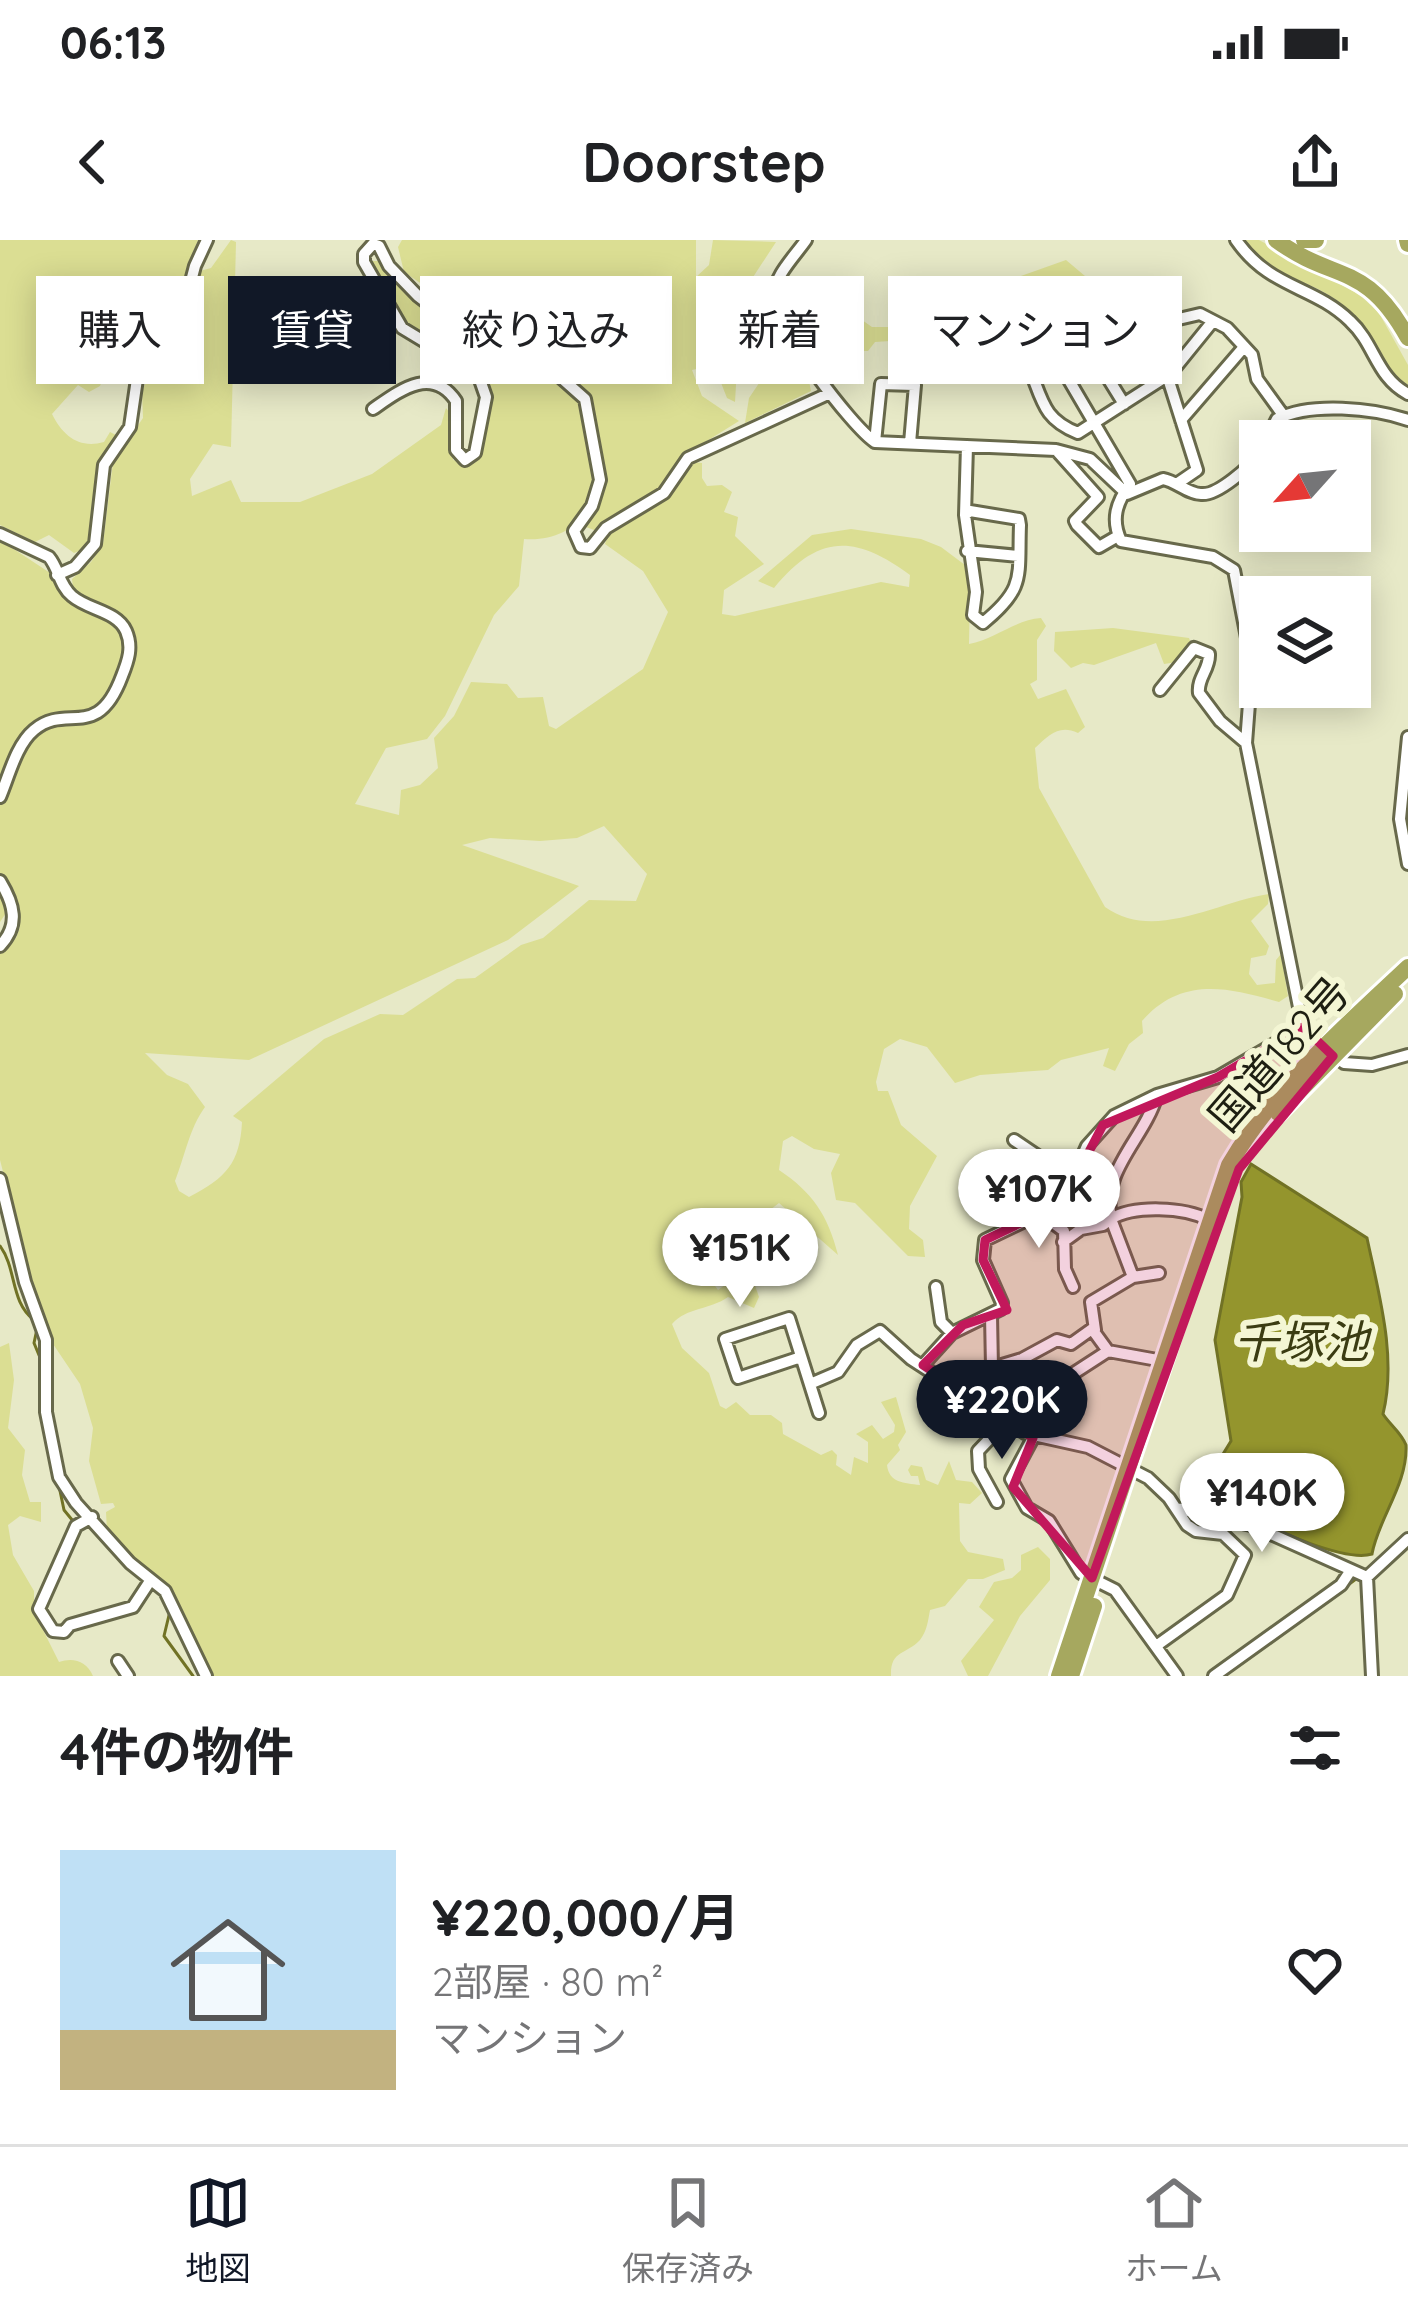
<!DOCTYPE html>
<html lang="ja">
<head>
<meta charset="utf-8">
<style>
	:root { --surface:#fff; --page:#f6f6f6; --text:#202124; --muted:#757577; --line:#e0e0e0; --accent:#111827 }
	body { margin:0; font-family:Quicksand,"Noto Sans JP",sans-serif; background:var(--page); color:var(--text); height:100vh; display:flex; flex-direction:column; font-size:45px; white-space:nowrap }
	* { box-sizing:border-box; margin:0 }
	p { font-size:39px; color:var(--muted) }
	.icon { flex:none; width:66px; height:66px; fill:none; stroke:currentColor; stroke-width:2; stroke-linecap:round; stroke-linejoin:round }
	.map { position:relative; height:1436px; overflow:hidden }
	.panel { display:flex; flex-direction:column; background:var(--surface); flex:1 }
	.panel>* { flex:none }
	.top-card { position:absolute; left:36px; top:36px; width:1338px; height:108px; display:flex; gap:24px }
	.needle { width:78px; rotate:243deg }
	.tools { position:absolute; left:1239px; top:180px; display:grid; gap:24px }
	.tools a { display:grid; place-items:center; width:132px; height:132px; border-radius:0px; background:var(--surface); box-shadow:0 6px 30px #0003; font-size:60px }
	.price { position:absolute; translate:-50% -102px; padding:0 27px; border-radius:42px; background:#fff; color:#222; font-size:39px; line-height:78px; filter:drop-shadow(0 3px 6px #0008) }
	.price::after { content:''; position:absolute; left:50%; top:72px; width:36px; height:27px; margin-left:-18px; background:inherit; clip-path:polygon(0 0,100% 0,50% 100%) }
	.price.on { background:var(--accent); color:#fff }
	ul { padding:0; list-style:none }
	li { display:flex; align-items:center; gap:36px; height:300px; padding:0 60px }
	li span { display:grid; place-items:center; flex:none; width:336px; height:240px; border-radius:0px; color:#555 }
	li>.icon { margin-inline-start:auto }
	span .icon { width:144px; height:144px; fill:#fffc; stroke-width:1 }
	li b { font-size:51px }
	h2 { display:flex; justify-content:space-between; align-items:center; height:144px; padding:0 60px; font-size:51px }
	.chip { padding:0 42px; border-radius:0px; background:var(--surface); box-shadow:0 6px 30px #0003; font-size:42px; line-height:108px }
	.chip.on { background:var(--accent); color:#fff }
	.status { display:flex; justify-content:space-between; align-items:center; height:84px; padding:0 60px; background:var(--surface); direction:ltr }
	.status svg { height:33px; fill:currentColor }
	header { display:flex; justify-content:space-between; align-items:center; height:156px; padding:0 60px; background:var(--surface); font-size:54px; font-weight:800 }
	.tab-bar { display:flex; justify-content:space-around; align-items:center; height:168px; border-top:3px solid var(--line); background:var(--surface); font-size:33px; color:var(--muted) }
	.tab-bar a { display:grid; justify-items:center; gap:6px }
	.tab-bar .on { color:var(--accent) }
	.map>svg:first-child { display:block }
</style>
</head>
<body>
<div class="status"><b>06:13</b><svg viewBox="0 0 49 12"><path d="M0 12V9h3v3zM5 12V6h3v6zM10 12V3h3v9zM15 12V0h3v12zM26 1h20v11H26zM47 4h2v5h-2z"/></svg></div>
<header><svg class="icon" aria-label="back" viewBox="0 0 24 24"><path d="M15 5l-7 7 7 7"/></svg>Doorstep<svg class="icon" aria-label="share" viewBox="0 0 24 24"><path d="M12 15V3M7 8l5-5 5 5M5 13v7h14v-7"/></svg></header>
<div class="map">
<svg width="1408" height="1436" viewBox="0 0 1408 1436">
	<rect width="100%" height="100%" fill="#e7e9c7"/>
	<path fill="#dbde93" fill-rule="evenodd" d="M0 0H198L190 20 179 76 135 131 116 121 109 123 100 146 89 152 78 145 52 174C63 196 79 209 104 202L110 192 116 195C81 238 106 269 84 309L74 313 49 295 35 302 0 285Z
		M231 0 236 2 231 207 213 204 190 239 192 256 231 240 241 262H300L372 234 441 185 446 168C459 183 454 201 453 220L470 224 479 218 492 153 487 136 409 86 397 73 369 21H381C405 64 436 67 477 85 506 98 530 117 553 137 565 147 579 156 584 171 588 183 586 196 588 208 593 231 601 247 587 270 573 292 550 301 524 299L519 346 494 375 445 476 427 499 386 508 355 564 399 575 401 550 420 545 438 528 434 498 454 476 471 442 507 444 518 458 543 457 549 486 556 489 643 429 668 372 643 331 605 304C613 277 641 278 660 262 672 253 682 235 692 222L702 223V238L707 246 722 245 732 252 724 272 738 277 735 296 764 324 724 350 722 374 735 376 881 342 909 347 910 335C855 294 818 294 774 348L758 341 812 295 851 289 921 299 941 307 965 325 970 353 969 404C995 399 1015 380 1041 378L1046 386 1037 400V440L1030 444 1038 459 1066 449 1085 487 1078 493C1059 484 1049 495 1035 508L1039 548 1105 667C1154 702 1216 662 1269 654L1268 664 1251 681 1269 706 1266 715 1251 718 1249 734 1257 745 1275 743 1276 720 1281 714 1288 756 1279 762C1228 747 1181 736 1142 781L1143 793 1129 804 1115 831 1103 826 1109 808 1061 820 1048 830 980 835 955 843 927 807 900 799 884 809 876 842 878 851H888L901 885 937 916 910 966 909 989 923 1000 925 1017 908 1016 855 963 836 960 831 933 840 914 814 909 792 896 783 901 779 930C812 952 828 975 838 1015L779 963 749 986 738 979 710 994V1039L718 1050 745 1030 746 1012 758 1009 768 1017 751 1034 759 1057 754 1068 728 1057C710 1070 687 1067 672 1084L682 1108 709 1133 720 1166 726 1169 736 1162 750 1175H771L782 1183 783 1194 821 1215 832 1210 837 1215 836 1225 851 1235 854 1217 868 1223V1202L856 1194 872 1185 883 1199 894 1192 895 1185 881 1162 896 1157 906 1192 898 1205 900 1210 887 1225C889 1243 904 1243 920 1245L918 1236H911L908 1230 911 1225 922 1227 926 1240 938 1245 949 1221 956 1240 972 1242 982 1253 970 1264 959 1263 960 1301 968 1312 1003 1319 1005 1330 983 1339H968L945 1366 930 1370C928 1381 927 1391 920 1400 906 1415 890 1410 891 1436H213L166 1350 107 1291 106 1272 115 1267 113 1263 101 1264 89 1221 93 1188 80 1144 53 1104 31 1041 0 920V714L16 698 20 687 6 673 0 682V300L73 348 72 339 91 322 103 304 113 222 143 178 142 152 150 131 188 82 200 31 211 28ZM604 586 647 634 636 661 589 660 543 698 521 705 475 738 457 739 403 775 380 774 324 799 233 876 242 882C240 923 226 938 189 957L179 951 175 941C185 916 189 889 205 867L188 844 167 835 145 813 249 820 508 700 579 646 462 605 490 598 540 601 577 598Z
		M402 0H696V37L709 25 713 0 776 2 742 54 748 62 767 61 807 131 811 151 745 183 749 158 774 121 759 107H752L737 128 735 162 727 158 714 125 692 130 702 156 739 181 686 214 657 255 617 275 597 291 583 286C616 243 605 250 595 203 593 189 595 177 591 163L517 98 485 79 480 69 470 72 434 63 432 51 404 32 398 7Z
		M1242 0H1259L1360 55 1379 73 1408 125V145C1377 126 1372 88 1343 65 1306 35 1278 44 1242 0Z
		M1066 20 1098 47 1096 64 1082 61 1054 78 1038 73 1021 76 1005 99 989 110 975 108 931 76 940 60 966 40 975 48H987Z
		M780 46 822 52 872 87H890L905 100 875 102 868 111H858L850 119 856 127 850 132 833 128 831 138 826 140 812 121 822 114 821 105C796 96 776 74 780 46Z
		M1113 388 1189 398 1192 406 1177 422 1164 424 1156 403 1094 425 1083 423 1071 428 1054 411 1055 392Z
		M9 1103 14 1140 8 1188 25 1210 22 1235 30 1262H41V1282L20 1276 8 1285 13 1315 34 1351V1372L59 1422C73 1417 87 1421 93 1436H0V1107Z
		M1038 1307 1050 1319V1340L1020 1376 988 1436H968L961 1421 994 1380 979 1367 994 1342 1012 1338 1021 1330V1315Z"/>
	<path fill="#94952d" stroke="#717225" stroke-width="3" d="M1251 924 1367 998C1379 1055 1397 1117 1383 1174 1390 1185 1401 1192 1406 1205 1408 1244 1378 1279 1372 1314 1340 1324 1251 1278 1219 1264L1207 1247 1209 1237 1231 1201 1215 1100 1242 957 1241 942Z"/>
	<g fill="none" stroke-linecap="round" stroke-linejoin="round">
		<path stroke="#717225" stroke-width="3" d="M0 1006C17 1029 10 1062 34 1080
			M37 1089 34 1103 41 1120
			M59 1246 64 1270 73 1281
			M170 1371 164 1396 193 1436
			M1297 1383 1356 1339"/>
		<defs>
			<path id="minor" d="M806 0C795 16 774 36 774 56 774 84 851 186 875 202L1056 210 1090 219 1127 254 1163 239C1176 241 1188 254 1201 254 1218 256 1250 226 1260 214
				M1236 0C1270 49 1313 45 1350 81 1375 104 1376 137 1408 154
				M1056 118 1130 244C1116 263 1111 280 1121 301L1213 317 1234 330 1252 424 1246 503 1303 787 1344 823 1372 825 1408 815
				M1124 164 1085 101 1031 132C1043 163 1045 180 1078 193L1167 136 1170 134 1213 81
				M373 169C399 151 432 125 456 161V210L465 220 475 213 486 157 478 134 402 88 364 22V14L373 4 379 6 389 26 418 56 431 66 478 82 531 111 585 159 600 240 592 266 574 291 581 307 590 308 606 288 664 253 688 218 830 153
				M1181 180 1244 107
				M1266 201 1277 179C1311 162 1373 168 1408 180
				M875 202 881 144 915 145 910 203
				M1056 210 1098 257 1075 281 1077 285 1099 307 1118 296
				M1178 243 1197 230 1153 91 1157 84 1200 74 1227 88 1252 115 1257 139 1283 175
				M965 275 970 271 1019 279 1020 285C1018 337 1026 348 983 383L973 375 976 352 965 275 967 206
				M0 294 49 317C59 329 59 345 72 356 88 370 117 371 126 391 133 407 128 421 122 436 97 503 67 462 34 490 16 505 9 536 0 557
				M967 311 1019 316
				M57 335 75 327 95 304 104 225 130 187 137 139 180 83 195 26 207 0
				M1160 450 1194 408 1209 414C1210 429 1197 438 1199 453L1220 481 1246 503
				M1408 497 1400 579 1408 624
				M0 641C14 664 20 685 0 706
				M1014 900 1048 923 1063 920 1079 928
				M0 939 25 1042 46 1100V1172L59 1237 76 1263 130 1323 165 1351 206 1436
				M1057 967 1053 983 1064 991 1065 1029 1073 1047
				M1063 1002 1081 989 1103 985 1111 979C1101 929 1144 900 1157 855
				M1133 1037 1111 979C1134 965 1184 967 1209 980
				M936 1047 941 1082 952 1093
				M1095 1090 1091 1062 1133 1037 1159 1033
				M801 1117 738 1138 725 1099 789 1078 819 1173
				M923 1125 952 1093 1001 1069 1002 1063 983 1020 985 1000 1062 963 1087 906 1114 876 1157 855 1218 837 1303 787
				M992 1128 1022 1119 1057 1100 1071 1104 1092 1089 1108 1111 1163 1121
				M810 1144 838 1132 857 1105 880 1091 911 1119 1025 1193 1088 1207 1148 1238 1169 1258 1187 1285 1196 1291 1223 1294 1245 1315 1227 1355 1156 1406
				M974 1161 992 1128 991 1075
				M1034 1196 1011 1239 1027 1268 1049 1281 1081 1333 1115 1350 1177 1436
				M997 1262 979 1229 978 1211 1017 1170 1108 1111
				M1176 1268 1251 1285 1367 1337 1408 1299
				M92 1277 76 1286 39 1369 53 1391 64 1392 70 1385 133 1367 150 1341
				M1367 1337 1372 1436
				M118 1421 128 1436
				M1214 1436 1341 1345 1351 1330"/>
			<path id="highway" d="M1276 0C1334 43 1365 20 1408 98
				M1304 0H1316
				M1407 0 1408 4
				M1278 873 1395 754
				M1059 1436 1229 925C1275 847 1343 788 1408 727
				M1071 1436 1094 1366"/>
		</defs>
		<use href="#minor" stroke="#68694b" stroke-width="16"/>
		<use href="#highway" stroke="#fff" stroke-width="22"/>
		<use href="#minor" stroke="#fff" stroke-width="10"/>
		<use href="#highway" stroke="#a6a85f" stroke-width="16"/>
	</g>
	<path fill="#c2185b" fill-opacity="0.2" stroke="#c2185b" stroke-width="9" stroke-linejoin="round" d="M1303 787 1333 816 1239 929 1092 1338 1013 1247 1033 1198 923 1125 963 1085 1007 1070 983 1020 985 1000 1062 963 1103 885 1218 837Z"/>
	<g text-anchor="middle" stroke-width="12" stroke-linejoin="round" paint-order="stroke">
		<g font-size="42" fill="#1e1f12" stroke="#f4f6d4">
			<text transform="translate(1279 814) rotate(-49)" y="15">国道182号</text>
		</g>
		<g font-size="45" font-style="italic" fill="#3b3c12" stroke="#f4f6d4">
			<text x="1301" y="1118">千塚池</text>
		</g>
	</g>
</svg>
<div class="tools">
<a><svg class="needle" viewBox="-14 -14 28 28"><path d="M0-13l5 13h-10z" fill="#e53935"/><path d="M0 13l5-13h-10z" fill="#757577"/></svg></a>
<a><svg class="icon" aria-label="layers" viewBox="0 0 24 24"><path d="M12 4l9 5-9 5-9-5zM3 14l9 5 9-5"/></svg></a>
</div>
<b class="price" style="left:1039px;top:1011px">¥107K</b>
<b class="price" style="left:740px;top:1070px">¥151K</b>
<b class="price on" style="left:1002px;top:1222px">¥220K</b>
<b class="price" style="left:1262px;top:1315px">¥140K</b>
<div class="top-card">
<a class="chip">購入</a>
<a class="chip on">賃貸</a>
<a class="chip">絞り込み</a>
<a class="chip">新着</a>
<a class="chip">マンション</a>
</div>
</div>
<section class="panel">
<h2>4件の物件<svg class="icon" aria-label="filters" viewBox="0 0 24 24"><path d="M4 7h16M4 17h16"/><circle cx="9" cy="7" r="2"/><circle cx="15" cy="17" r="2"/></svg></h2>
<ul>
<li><span style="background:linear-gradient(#bfe0f5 75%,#c2b280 0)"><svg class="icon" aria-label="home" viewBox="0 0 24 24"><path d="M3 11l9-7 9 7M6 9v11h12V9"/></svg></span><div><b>¥220,000/月</b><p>2部屋 · 80 m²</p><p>マンション</p></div><svg class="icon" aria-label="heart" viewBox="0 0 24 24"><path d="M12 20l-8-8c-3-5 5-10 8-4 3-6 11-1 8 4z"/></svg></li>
</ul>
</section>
<nav class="tab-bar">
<a class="on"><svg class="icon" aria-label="map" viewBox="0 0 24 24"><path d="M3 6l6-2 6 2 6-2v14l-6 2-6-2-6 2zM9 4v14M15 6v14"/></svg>地図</a>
<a><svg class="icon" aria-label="saved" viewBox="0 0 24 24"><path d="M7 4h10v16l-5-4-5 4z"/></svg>保存済み</a>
<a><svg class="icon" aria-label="home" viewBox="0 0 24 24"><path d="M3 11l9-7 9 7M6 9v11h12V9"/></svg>ホーム</a>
</nav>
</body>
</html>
